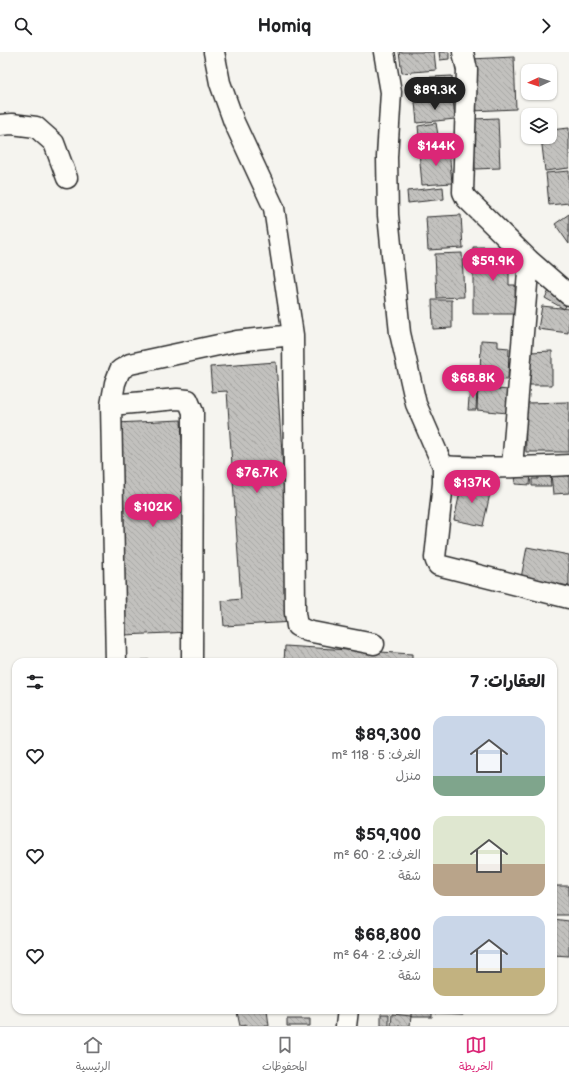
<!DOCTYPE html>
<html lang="ar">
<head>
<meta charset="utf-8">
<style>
	:root { --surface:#fff; --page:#f2f2f2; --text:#202124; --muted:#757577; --line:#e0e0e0; --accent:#db2777 }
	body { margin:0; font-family:"Balsamiq Sans","Playpen Sans Arabic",sans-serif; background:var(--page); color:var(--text); direction:rtl; height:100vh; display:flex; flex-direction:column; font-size:15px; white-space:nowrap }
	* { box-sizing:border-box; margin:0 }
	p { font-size:13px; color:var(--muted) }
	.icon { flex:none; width:22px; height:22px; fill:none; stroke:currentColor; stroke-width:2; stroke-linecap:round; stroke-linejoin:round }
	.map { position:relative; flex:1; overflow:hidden; direction:ltr }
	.details { position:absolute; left:12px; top:606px; width:545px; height:356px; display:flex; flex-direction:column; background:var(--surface); border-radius:12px; box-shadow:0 1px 3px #0004; direction:rtl }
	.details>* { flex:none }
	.needle { width:26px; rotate:266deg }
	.buttons { position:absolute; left:521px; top:12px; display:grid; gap:8px }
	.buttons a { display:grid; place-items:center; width:36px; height:36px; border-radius:8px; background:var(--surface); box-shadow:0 1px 3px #0004; font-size:20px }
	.price { position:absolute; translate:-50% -34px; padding:0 9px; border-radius:14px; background:var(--accent); color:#fff; font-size:13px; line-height:26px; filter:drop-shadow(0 1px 2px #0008) }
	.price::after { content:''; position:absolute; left:50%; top:24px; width:12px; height:9px; margin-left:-6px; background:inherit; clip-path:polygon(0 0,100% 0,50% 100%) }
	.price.active { background:#222; color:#fff }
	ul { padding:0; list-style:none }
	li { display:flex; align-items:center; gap:12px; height:100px; padding:0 12px }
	li span { display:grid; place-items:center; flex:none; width:112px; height:80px; border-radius:12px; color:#555 }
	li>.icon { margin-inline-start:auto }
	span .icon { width:48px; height:48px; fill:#fffc; stroke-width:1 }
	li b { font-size:17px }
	h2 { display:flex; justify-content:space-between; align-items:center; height:48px; padding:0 12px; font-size:17px }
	header { display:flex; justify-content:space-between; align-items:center; height:52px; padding:0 12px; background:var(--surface); font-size:18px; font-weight:600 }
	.menu { display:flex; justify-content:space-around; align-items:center; height:56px; border-top:1px solid var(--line); background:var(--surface); font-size:11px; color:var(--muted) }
	.menu a { display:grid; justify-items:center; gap:2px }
	.menu .active { color:var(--accent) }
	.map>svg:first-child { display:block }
</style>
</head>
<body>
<header><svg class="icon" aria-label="forward" viewBox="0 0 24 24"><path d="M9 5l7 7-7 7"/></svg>Homiq<svg class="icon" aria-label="search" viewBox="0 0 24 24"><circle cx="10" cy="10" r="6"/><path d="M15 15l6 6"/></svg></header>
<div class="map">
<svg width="569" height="974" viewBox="0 0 569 974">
	<defs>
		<pattern id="building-back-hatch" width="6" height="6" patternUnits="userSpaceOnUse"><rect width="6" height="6" fill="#c2c1be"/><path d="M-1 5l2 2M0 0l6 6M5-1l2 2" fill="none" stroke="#a7a6a3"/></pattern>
	</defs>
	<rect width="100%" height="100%" fill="#f5f4ef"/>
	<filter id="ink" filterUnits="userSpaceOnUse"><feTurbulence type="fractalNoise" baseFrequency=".025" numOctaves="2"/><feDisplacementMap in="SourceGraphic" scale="8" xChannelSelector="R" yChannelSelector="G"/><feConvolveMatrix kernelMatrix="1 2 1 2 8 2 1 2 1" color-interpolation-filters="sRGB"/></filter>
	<g filter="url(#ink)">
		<path fill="url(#building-back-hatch)" stroke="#2b2b2b" d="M399 0H434L436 18 402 21Z
			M439 0H449V7L440 8Z
			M514 5 516 57 472 59 470 7Z
			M452 24 453 45 413 47 412 26Z
			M453 47 455 67 417 71 415 50Z
			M498 66 500 116 475 117 473 67Z
			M436 71 438 83 419 85 418 74Z
			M569 76V116L545 119 541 85H550V78Z
			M449 97 452 131 422 133 419 99Z
			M569 119V151L549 153 546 121Z
			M443 135 444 147 408 151 407 139Z
			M569 162V192L555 172Z
			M461 163 463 196 428 198 426 165Z
			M473 195H509V233H515L516 262H473Z
			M462 201 464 245 437 246 435 202Z
			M551 235 569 249 564 257 545 246Z
			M432 248H452V276L433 277Z
			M542 254 569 257V270L568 281 538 277Z
			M481 288 498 289V295L509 296 508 328 480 327Z
			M552 299V333H529V300Z
			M276 310 293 570 224 574 222 549 241 547 227 339 212 340 210 315Z
			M470 335 477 336 476 358H468Z
			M478 335 508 338 507 361 477 358Z
			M569 350V400H526L525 351Z
			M181 368 191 580 124 583 115 371Z
			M569 419V441L553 442 551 421Z
			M516 420 531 421 530 433 515 432Z
			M538 421H550L551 434H532V427H538Z
			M462 431 491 437 483 474 454 468Z
			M527 495 569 503V534L521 526Z
			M285 594 412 602V610H284Z
			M186 607V610H142V608Z
			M553 834H569V863H553Z
			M553 867 569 869V904L553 903Z
			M249 958H267L269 974H249L248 973 240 974 237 960Z
			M411 958 432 959V965H411Z
			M417 958H463V962L417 960Z
			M381 962H389V974H381Z
			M392 962 411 964 410 974H391Z
			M287 967H310V974H287Z"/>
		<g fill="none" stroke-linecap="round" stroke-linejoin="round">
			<defs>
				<path id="minor" d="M214 0 220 31 234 70 274 156 293 283 295 561 297 574 307 579 374 592
					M384 0 391 40 387 105 388 163 400 281 416 352 443 414V431L435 506 436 509 438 513 569 546
					M463 0 467 18 463 140 466 146 529 208 569 243
					M0 73 12 72 36 75 54 91 67 126
					M111 353 177 347 188 348 193 360 192 610
					M443 414C485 417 527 415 569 413
					M512 415 529 208
					M116 610 111 353 115 331 120 318 130 312 237 289 293 283
					M346 974 348 958"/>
			</defs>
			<use href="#minor" stroke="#2b2b2b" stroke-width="23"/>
			<use href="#minor" stroke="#fdfcf7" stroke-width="20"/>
		</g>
	</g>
</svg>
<div class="buttons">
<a><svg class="needle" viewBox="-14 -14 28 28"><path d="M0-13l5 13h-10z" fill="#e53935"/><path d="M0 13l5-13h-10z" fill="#757577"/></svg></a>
<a><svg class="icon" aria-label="layers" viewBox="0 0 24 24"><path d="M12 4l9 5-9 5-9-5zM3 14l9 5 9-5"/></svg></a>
</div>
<b class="price active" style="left:435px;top:59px">$89.3K</b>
<b class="price" style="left:436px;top:115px">$144K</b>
<b class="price" style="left:493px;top:230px">$59.9K</b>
<b class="price" style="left:473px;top:347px">$68.8K</b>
<b class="price" style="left:257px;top:442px">$76.7K</b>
<b class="price" style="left:472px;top:452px">$137K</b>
<b class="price" style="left:153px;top:476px">$102K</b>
<section class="details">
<h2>العقارات: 7<svg class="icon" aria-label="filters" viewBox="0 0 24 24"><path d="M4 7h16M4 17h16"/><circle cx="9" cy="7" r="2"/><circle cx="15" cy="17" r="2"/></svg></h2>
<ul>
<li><span style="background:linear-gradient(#c9d6e8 75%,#7fa58c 0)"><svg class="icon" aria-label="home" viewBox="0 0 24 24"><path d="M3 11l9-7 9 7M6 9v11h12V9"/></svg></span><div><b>$89,300</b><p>الغرف: 5 · 118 m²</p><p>منزل</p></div><svg class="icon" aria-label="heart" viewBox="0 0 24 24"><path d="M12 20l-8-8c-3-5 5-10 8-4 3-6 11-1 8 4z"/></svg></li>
<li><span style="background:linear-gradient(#dfe7d0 60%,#b9a48a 0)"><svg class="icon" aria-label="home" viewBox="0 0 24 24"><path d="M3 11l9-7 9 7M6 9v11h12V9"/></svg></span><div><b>$59,900</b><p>الغرف: 2 · 60 m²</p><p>شقة</p></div><svg class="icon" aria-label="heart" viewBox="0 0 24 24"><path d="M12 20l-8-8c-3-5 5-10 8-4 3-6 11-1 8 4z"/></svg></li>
<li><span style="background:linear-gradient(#c9d6e8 65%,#c2b280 0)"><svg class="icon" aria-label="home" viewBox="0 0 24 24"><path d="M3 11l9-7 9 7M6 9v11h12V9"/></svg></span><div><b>$68,800</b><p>الغرف: 2 · 64 m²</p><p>شقة</p></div><svg class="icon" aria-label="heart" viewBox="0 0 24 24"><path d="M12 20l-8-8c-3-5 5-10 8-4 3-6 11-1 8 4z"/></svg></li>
</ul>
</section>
</div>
<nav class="menu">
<a class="active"><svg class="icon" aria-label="map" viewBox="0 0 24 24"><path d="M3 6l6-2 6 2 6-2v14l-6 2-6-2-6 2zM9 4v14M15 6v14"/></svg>الخريطة</a>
<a><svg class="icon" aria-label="saved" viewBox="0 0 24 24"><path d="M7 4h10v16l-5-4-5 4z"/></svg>المحفوظات</a>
<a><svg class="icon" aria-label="home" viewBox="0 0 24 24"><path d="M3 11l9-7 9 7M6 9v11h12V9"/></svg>الرئيسية</a>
</nav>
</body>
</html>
